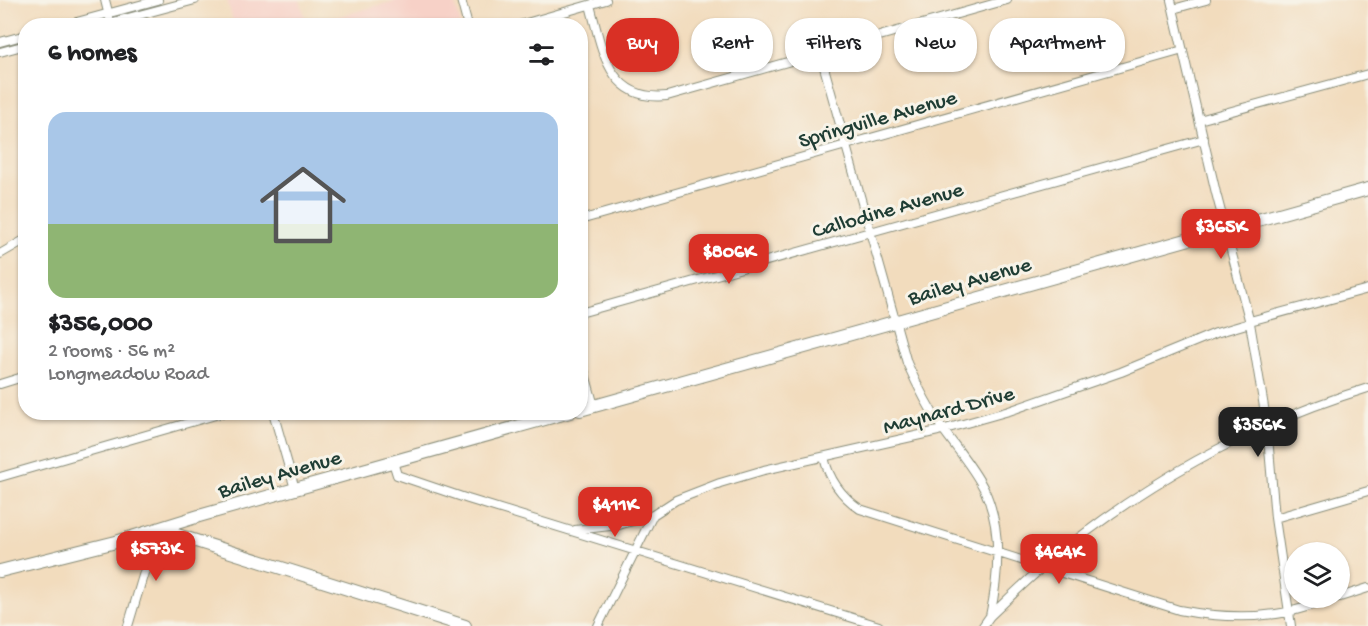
<!DOCTYPE html>
<html lang="en">
<head>
<meta charset="utf-8">
<style>
	:root { --surface:#fff; --page:#f6f6f6; --text:#202124; --muted:#757577; --accent:#d93025 }
	body { margin:0; font-family:"Gochi Hand",sans-serif; background:var(--page); color:var(--text); height:100vh; display:flex; flex-direction:column; font-size:22px; white-space:nowrap }
	* { box-sizing:border-box; margin:0 }
	p { font-size:20px; color:var(--muted) }
	.icon { flex:none; width:33px; height:33px; fill:none; stroke:currentColor; stroke-width:2; stroke-linecap:round; stroke-linejoin:round }
	.map { position:relative; flex:1; overflow:hidden }
	.sheet { position:absolute; left:18px; top:18px; width:570px; height:402px; display:flex; flex-direction:column; background:var(--surface); border-radius:24px; box-shadow:0 2px 4px #0004 }
	.sheet>* { flex:none }
	.banner { position:absolute; left:606px; top:18px; width:570px; height:54px; display:flex; gap:12px }
	.tools { position:absolute; left:1284px; top:542px; display:grid; gap:12px }
	.tools a { display:grid; place-items:center; width:66px; height:66px; border-radius:50%; background:var(--surface); box-shadow:0 2px 4px #0004; font-size:30px }
	.price { position:absolute; translate:-50% -51px; padding:0 14px; border-radius:12px; background:var(--accent); color:#fff; font-size:20px; line-height:39px; filter:drop-shadow(0 2px 3px #0008) }
	.price::after { content:''; position:absolute; left:50%; top:36px; width:18px; height:14px; margin-left:-9px; background:inherit; clip-path:polygon(0 0,100% 0,50% 100%) }
	.price.active { background:#222; color:#fff }
	ul { padding:0; list-style:none }
	li { display:grid; align-content:center; gap:12px; height:318px; padding:0 30px }
	li span { display:grid; place-items:center; height:186px; border-radius:18px; color:#555 }
	li>.icon { margin-inline-start:auto }
	span .icon { width:108px; height:108px; fill:#fffc; stroke-width:1 }
	li b { font-size:26px }
	h2 { display:flex; justify-content:space-between; align-items:center; height:72px; padding:0 30px; font-size:26px }
	.pill { padding:0 21px; border-radius:24px; background:var(--surface); box-shadow:0 2px 4px #0004; font-size:21px; line-height:54px }
	.pill.active { background:var(--accent); color:#fff }
	.map>svg:first-child { display:block }
</style>
</head>
<body>
<div class="map">
<svg width="1368" height="626" viewBox="0 0 1368 626">
	<rect width="100%" height="100%" fill="#f7f3e8"/>
	<filter id="ink" filterUnits="userSpaceOnUse"><feTurbulence type="fractalNoise" baseFrequency=".0167" numOctaves="2"/><feDisplacementMap in="SourceGraphic" scale="12" xChannelSelector="R" yChannelSelector="G"/><feConvolveMatrix kernelMatrix="1 2 1 2 8 2 1 2 1" color-interpolation-filters="sRGB"/></filter>
	<filter id="wash" filterUnits="userSpaceOnUse"><feTurbulence type="fractalNoise" baseFrequency=".008" numOctaves="4" result="noise"/><feDisplacementMap in="SourceGraphic" scale="24" xChannelSelector="R" yChannelSelector="G"/><feGaussianBlur stdDeviation="1.35" result="paint"/><feColorMatrix in="noise" values="0 0 0 0 0 0 0 0 0 0 0 0 0 0 0 0 0 1.4 0 .05"/><feComposite in="paint" operator="in"/></filter>
	<g filter="url(#wash)">
		<rect width="100%" height="100%" fill="#f2dcbd"/>
		<path fill="#f7d1c7" d="M227 0H300L307 25H234Z
			M398 0H454L461 25H308Z"/>
	</g>
	<g filter="url(#ink)">
		<g fill="none" stroke-linecap="round" stroke-linejoin="round">
			<defs>
				<path id="street" d="M105 0 109 16
					M461 0 468 26
					M1171 0 1216 193 1250 323 1267 425 1275 518 1291 626
					M590 5C602 49 608 102 667 96L1007 0
					M1173 9 1206 0
					M62 26 158 0
					M98 26 195 0
					M516 26 606 0
					M0 42 26 35
					M0 52 26 45
					M820 53 907 363C917 385 928 407 942 428 956 448 973 467 984 489 1003 529 999 575 990 616
					M1199 120 1368 74
					M580 220 1183 50
					M0 254 26 239
					M580 313 1204 139
					M1250 321 1368 289
					M580 356 594 406
					M0 384 26 376
					M273 412 295 489
					M824 457C829 480 841 496 860 509L1179 610C1215 617 1252 619 1288 612 1305 608 1322 602 1338 597
					M393 462 397 475 468 499 879 626
					M0 477 226 412
					M1275 518 1368 491
					M575 530 619 525 653 515
					M1340 597 1368 588
					M128 626 157 529
					M598 626 653 515 676 500 720 483 764 470 938 431 1009 411 1121 372 1216 333 1250 323
					M983 626 990 616C1007 600 1025 582 1043 567 1138 486 1249 424 1368 388"/>
				<path id="primary" d="M580 410 1368 189
					M158 529 465 626
					M0 571 116 542 199 516 570 412"/>
			</defs>
			<use href="#street" stroke="#888c78" stroke-width="10"/>
			<use href="#primary" stroke="#888c78" stroke-width="14"/>
			<use href="#street" stroke="#fff" stroke-width="8"/>
			<use href="#primary" stroke="#fff" stroke-width="12"/>
		</g>
	</g>
	<g text-anchor="middle" stroke-width="6" stroke-linejoin="round" paint-order="stroke">
		<g font-size="22" fill="#1f3d34" stroke="#f7f3e8">
			<text transform="translate(877 117) rotate(-16)" y="8">Springville Avenue</text>
			<text transform="translate(887 208) rotate(-16)" y="8">Callodine Avenue</text>
			<text transform="translate(969 279) rotate(-16)" y="8">Bailey Avenue</text>
			<text transform="translate(948 408) rotate(-15)" y="8">Maynard Drive</text>
			<text transform="translate(279 472) rotate(-16)" y="8">Bailey Avenue</text>
		</g>
	</g>
</svg>
<div class="tools">
<a><svg class="icon" aria-label="layers" viewBox="0 0 24 24"><path d="M12 4l9 5-9 5-9-5zM3 14l9 5 9-5"/></svg></a>
</div>
<b class="price" style="left:1221px;top:260px">$365K</b>
<b class="price" style="left:729px;top:285px">$806K</b>
<b class="price active" style="left:1258px;top:458px">$356K</b>
<b class="price" style="left:615px;top:538px">$411K</b>
<b class="price" style="left:156px;top:582px">$573K</b>
<b class="price" style="left:1059px;top:585px">$464K</b>
<div class="banner">
<a class="pill active">Buy</a>
<a class="pill">Rent</a>
<a class="pill">Filters</a>
<a class="pill">New</a>
<a class="pill">Apartment</a>
</div>
<section class="sheet">
<h2>6 homes<svg class="icon" aria-label="filters" viewBox="0 0 24 24"><path d="M4 7h16M4 17h16"/><circle cx="9" cy="7" r="2"/><circle cx="15" cy="17" r="2"/></svg></h2>
<ul>
<li><span style="background:linear-gradient(#a9c7e8 60%,#8fb573 0)"><svg class="icon" aria-label="home" viewBox="0 0 24 24"><path d="M3 11l9-7 9 7M6 9v11h12V9"/></svg></span><div><b>$356,000</b><p>2 rooms · 56 m²</p><p>Longmeadow Road</p></div></li>
</ul>
</section>
</div>
</body>
</html>
